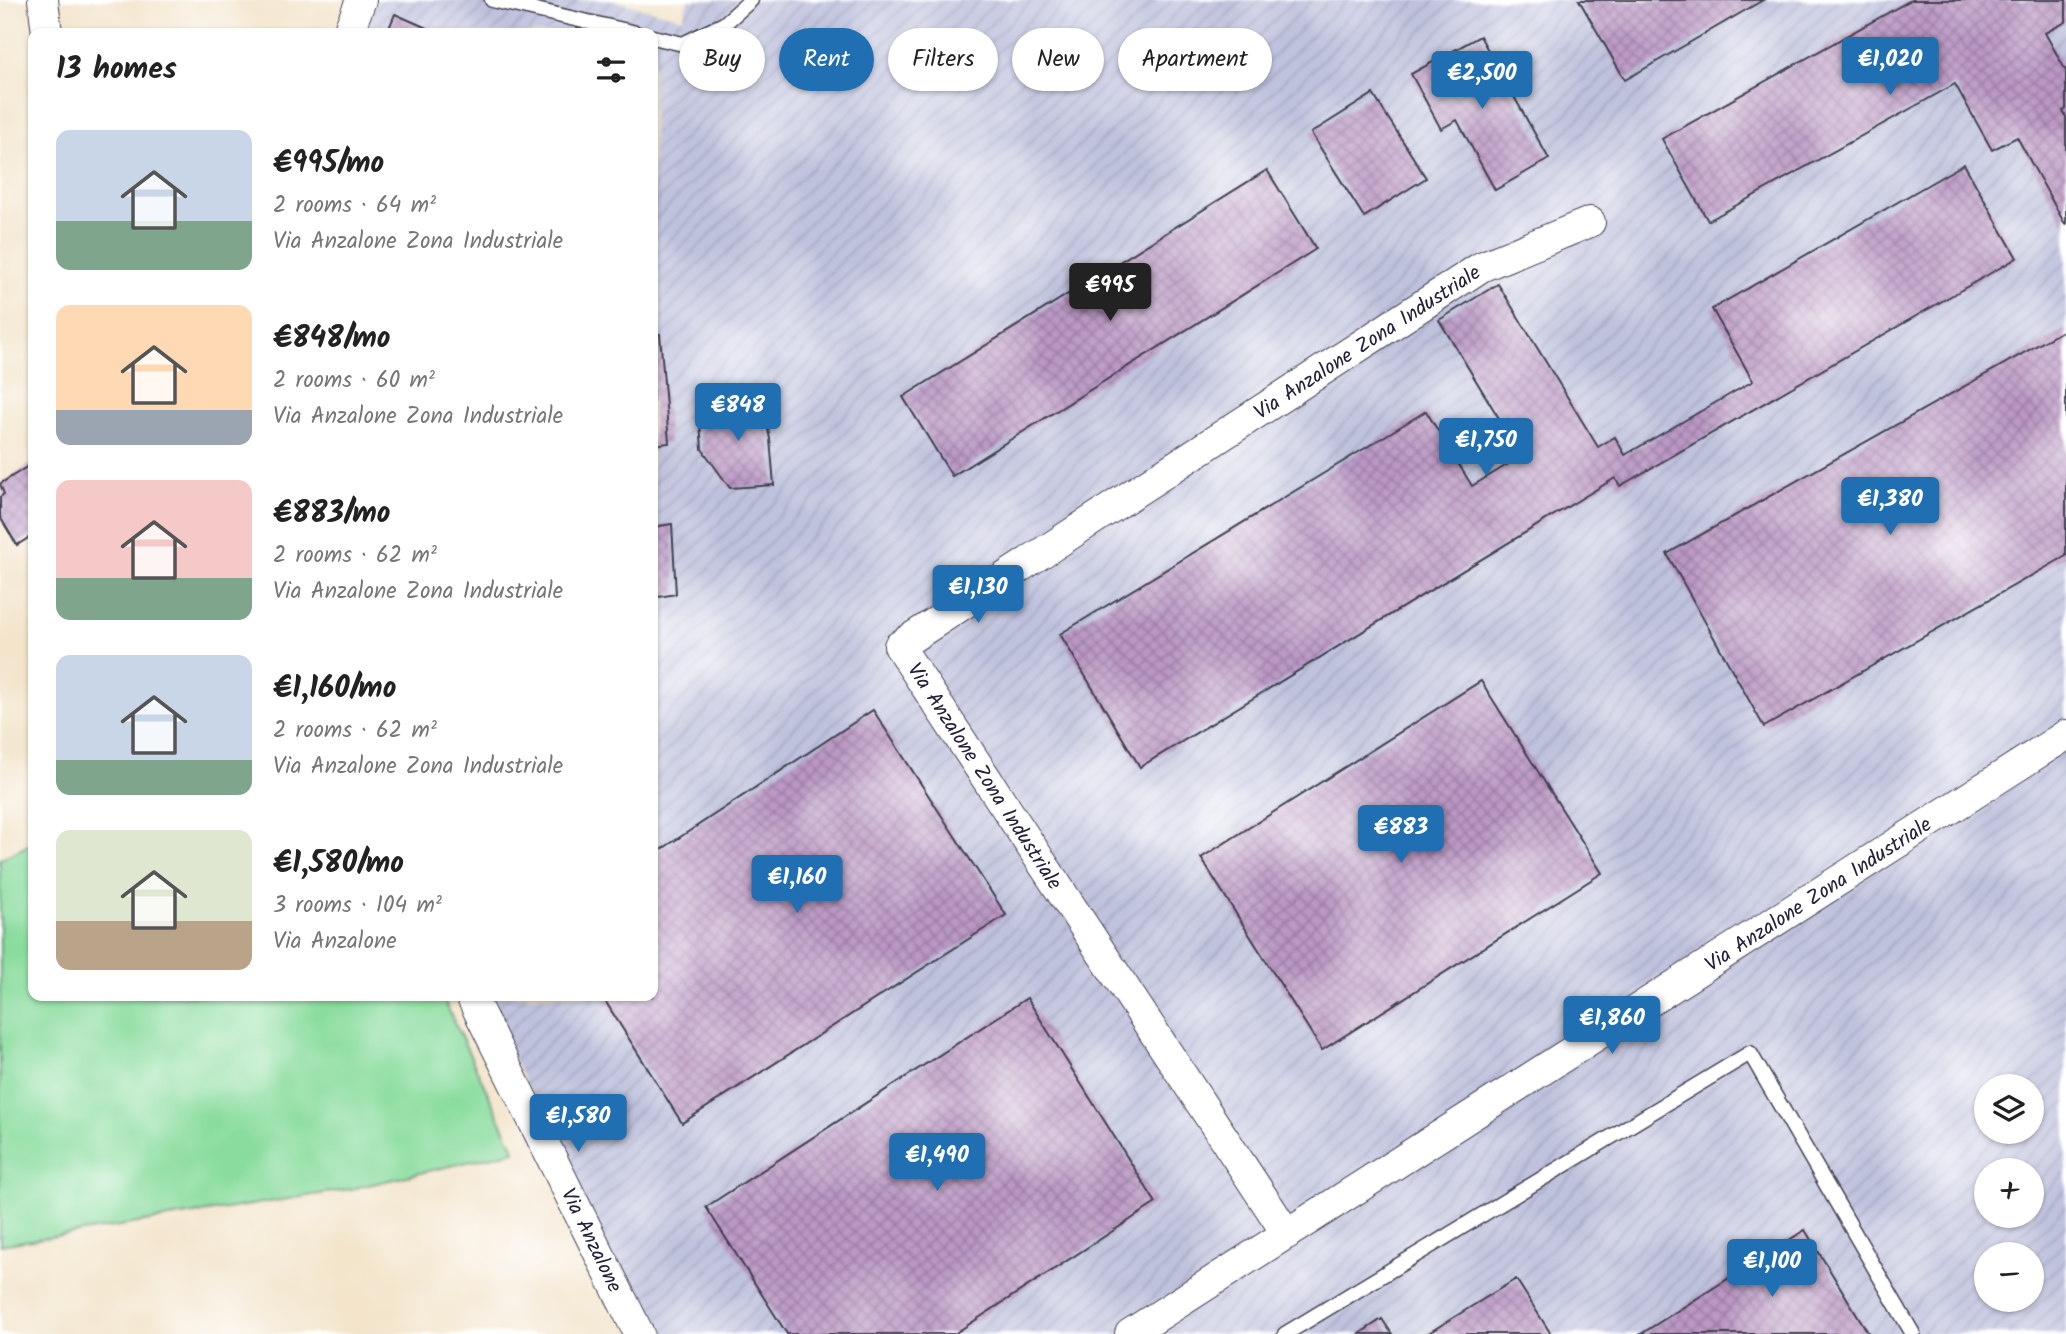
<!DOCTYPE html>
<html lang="en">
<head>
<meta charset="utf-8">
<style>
	:root { --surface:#fff; --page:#f2f2f2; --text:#222; --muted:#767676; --accent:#1f6fb2 }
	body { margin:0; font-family:Kalam,sans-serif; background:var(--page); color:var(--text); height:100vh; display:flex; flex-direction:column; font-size:26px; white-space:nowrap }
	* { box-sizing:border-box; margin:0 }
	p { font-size:23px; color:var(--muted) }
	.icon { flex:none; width:38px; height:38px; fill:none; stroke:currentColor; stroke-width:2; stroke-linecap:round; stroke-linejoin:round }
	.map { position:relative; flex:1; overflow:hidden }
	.details { position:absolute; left:28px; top:28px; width:630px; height:973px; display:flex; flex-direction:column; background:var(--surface); border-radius:14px; box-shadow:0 2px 5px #0004 }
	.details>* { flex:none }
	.guide { position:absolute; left:679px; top:28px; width:665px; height:63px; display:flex; gap:14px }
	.tools { position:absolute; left:1974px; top:1074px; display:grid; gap:14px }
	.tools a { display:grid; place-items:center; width:70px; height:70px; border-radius:50%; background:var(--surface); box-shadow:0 2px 5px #0004; font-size:35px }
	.price { position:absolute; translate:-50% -60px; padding:0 16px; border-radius:7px; background:var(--accent); color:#fff; font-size:23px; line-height:46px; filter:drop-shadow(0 2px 4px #0008) }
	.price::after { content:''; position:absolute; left:50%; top:42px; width:21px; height:16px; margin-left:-10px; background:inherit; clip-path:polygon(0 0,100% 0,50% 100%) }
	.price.active { background:#222; color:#fff }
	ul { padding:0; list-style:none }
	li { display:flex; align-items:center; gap:21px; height:175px; padding:0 28px }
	li span { display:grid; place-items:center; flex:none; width:196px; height:140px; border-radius:14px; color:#555 }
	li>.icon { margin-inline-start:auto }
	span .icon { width:84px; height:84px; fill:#fffc; stroke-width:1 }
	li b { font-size:30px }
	h2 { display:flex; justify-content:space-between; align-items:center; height:84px; padding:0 28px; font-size:30px }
	.chip { padding:0 24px; border-radius:32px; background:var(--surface); box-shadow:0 2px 5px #0004; font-size:24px; line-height:63px }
	.chip.active { background:var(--accent); color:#fff }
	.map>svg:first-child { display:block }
</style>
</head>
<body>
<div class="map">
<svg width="2066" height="1334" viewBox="0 0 2066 1334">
	<defs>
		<pattern id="industrial-furrows" width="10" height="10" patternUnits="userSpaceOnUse" patternTransform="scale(1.75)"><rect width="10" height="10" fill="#bfc2dd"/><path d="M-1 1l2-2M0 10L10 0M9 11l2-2" fill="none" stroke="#a4a6bf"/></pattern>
		<pattern id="building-cross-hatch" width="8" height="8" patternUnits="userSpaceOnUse" patternTransform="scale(1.75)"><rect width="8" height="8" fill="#bc99c5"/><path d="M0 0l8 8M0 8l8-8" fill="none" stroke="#987ca1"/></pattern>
	</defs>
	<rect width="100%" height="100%" fill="#fff"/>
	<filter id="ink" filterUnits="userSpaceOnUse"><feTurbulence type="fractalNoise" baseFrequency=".0143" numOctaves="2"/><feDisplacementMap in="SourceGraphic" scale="14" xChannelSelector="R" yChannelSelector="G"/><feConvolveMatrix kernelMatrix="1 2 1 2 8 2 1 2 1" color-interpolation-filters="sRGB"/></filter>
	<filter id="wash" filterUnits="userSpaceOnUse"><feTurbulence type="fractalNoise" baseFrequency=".00686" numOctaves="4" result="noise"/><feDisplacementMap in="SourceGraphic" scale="28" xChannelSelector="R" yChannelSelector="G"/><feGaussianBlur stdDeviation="1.57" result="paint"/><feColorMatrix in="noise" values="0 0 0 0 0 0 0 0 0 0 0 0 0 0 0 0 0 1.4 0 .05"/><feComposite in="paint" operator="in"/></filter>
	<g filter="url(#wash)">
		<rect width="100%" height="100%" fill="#f3e4ca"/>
		<path fill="url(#industrial-furrows)" fill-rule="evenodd" d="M373 0H610L683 18 688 0H2066V1334H649L483 996H653V33H359ZM1986 1087H2032V1132H1986ZM1986 1171H2032V1216H1986ZM1986 1255H2032V1300H1986Z"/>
		<path fill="#89dc9d" stroke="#567f6c" stroke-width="2" d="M33 843V996H442L515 1151 351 1189 0 1245V859Z"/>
		<g id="blocks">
			<path fill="url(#building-cross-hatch)" d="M1579 0H1763L1625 80Z
				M1911 0H2066V22L2045 33 2066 71V109L2063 111 2066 117V226L2017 137 1992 150 1955 84 1708 221 1662 139Z
				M395 14 438 33H387Z
				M1480 36 1549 159 1495 190 1457 120 1441 129 1411 74Z
				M1373 94 1426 178 1364 217 1311 133Z
				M1964 164 2017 258 1620 486 1615 478 1140 767 1060 634 1426 411 1472 486 1522 456 1439 320 1498 284 1598 447 1615 437 1625 455 1753 381 1712 309Z
				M1267 170 1316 249 952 476 903 397Z
				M2066 329V556L1764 727 1667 554Z
				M660 334 669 443 653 445V335Z
				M762 400 770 439 774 485 730 488 702 449 699 409Z
				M33 463V535L17 545 0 517V497L4 494 0 484Z
				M672 524 676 594 653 598V527Z
				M1481 681 1602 873 1322 1050 1201 858Z
				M873 710 1006 915 682 1123 602 996H653V855Z
				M1027 998 1156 1203 954 1334H787L706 1207Z
				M1805 1230 1869 1334H1641Z
				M1516 1279 1551 1334H1427Z
				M1382 1319 1392 1334H1359Z"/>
		</g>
	</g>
	<g filter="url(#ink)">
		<use href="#blocks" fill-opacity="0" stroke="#413f50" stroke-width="2"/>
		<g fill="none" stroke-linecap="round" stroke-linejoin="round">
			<defs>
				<path id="service" d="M492 0 636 33
					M653 37 683 44 724 24 751 0
					M1285 1334 1750 1053 1913 1334"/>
				<path id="minor" d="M43 0 47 33
					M348 33 361 0
					M471 996 639 1334
					M1287 1234 899 646 1481 267 1590 222
					M1130 1334 2066 735"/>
			</defs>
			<use href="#service" stroke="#413f50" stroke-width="17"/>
			<use href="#minor" stroke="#413f50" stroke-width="32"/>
			<use href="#service" stroke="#fff" stroke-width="14"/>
			<use href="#minor" stroke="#fff" stroke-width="30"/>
		</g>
	</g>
	<g text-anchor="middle" stroke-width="7" stroke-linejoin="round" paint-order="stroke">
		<g font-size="21" fill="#22223b" stroke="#fff">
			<text transform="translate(1367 342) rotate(-33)" y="7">Via Anzalone Zona Industriale</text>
			<text transform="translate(985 776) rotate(57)" y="7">Via Anzalone Zona Industriale</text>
			<text transform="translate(1818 894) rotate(-33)" y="7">Via Anzalone Zona Industriale</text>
			<text transform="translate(592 1240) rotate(64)" y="7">Via Anzalone</text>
		</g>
	</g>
</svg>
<div class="tools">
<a><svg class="icon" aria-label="layers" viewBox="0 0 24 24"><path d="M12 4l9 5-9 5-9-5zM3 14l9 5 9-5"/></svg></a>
<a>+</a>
<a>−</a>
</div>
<b class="price" style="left:1890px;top:97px">€1,020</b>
<b class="price" style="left:1482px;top:111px">€2,500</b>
<b class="price active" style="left:1110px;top:323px">€995</b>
<b class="price" style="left:738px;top:443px">€848</b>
<b class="price" style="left:1486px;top:478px">€1,750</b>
<b class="price" style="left:1890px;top:537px">€1,380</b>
<b class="price" style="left:978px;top:625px">€1,130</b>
<b class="price" style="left:1401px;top:865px">€883</b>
<b class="price" style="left:797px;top:915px">€1,160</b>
<b class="price" style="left:1612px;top:1056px">€1,860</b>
<b class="price" style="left:578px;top:1154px">€1,580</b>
<b class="price" style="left:937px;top:1193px">€1,490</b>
<b class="price" style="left:1772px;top:1299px">€1,100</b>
<div class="guide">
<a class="chip">Buy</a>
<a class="chip active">Rent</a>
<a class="chip">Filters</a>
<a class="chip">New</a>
<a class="chip">Apartment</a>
</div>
<section class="details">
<h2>13 homes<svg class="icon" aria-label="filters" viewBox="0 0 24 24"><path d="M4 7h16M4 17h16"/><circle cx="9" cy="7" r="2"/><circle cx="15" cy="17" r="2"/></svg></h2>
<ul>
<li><span style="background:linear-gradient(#c9d6e8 65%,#7fa58c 0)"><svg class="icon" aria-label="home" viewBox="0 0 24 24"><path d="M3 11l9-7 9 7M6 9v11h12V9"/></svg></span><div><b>€995/mo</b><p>2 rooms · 64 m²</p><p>Via Anzalone Zona Industriale</p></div></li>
<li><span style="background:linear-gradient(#ffd9b3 75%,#9aa5b1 0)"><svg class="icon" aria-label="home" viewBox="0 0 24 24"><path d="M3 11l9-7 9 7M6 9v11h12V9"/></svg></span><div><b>€848/mo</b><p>2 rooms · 60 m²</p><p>Via Anzalone Zona Industriale</p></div></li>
<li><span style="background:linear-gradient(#f6c9c9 70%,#7fa58c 0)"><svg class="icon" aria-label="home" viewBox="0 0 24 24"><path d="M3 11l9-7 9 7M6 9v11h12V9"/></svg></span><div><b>€883/mo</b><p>2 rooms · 62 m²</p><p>Via Anzalone Zona Industriale</p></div></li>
<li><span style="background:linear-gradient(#c9d6e8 75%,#7fa58c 0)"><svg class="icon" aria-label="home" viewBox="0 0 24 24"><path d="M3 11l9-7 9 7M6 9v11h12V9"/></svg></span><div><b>€1,160/mo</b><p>2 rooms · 62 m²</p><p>Via Anzalone Zona Industriale</p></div></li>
<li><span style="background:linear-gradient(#dfe7d0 65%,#b9a48a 0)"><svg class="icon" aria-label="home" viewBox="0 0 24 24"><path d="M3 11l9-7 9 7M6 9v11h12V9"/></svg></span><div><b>€1,580/mo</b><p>3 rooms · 104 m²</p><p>Via Anzalone</p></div></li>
</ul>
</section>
</div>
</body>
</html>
